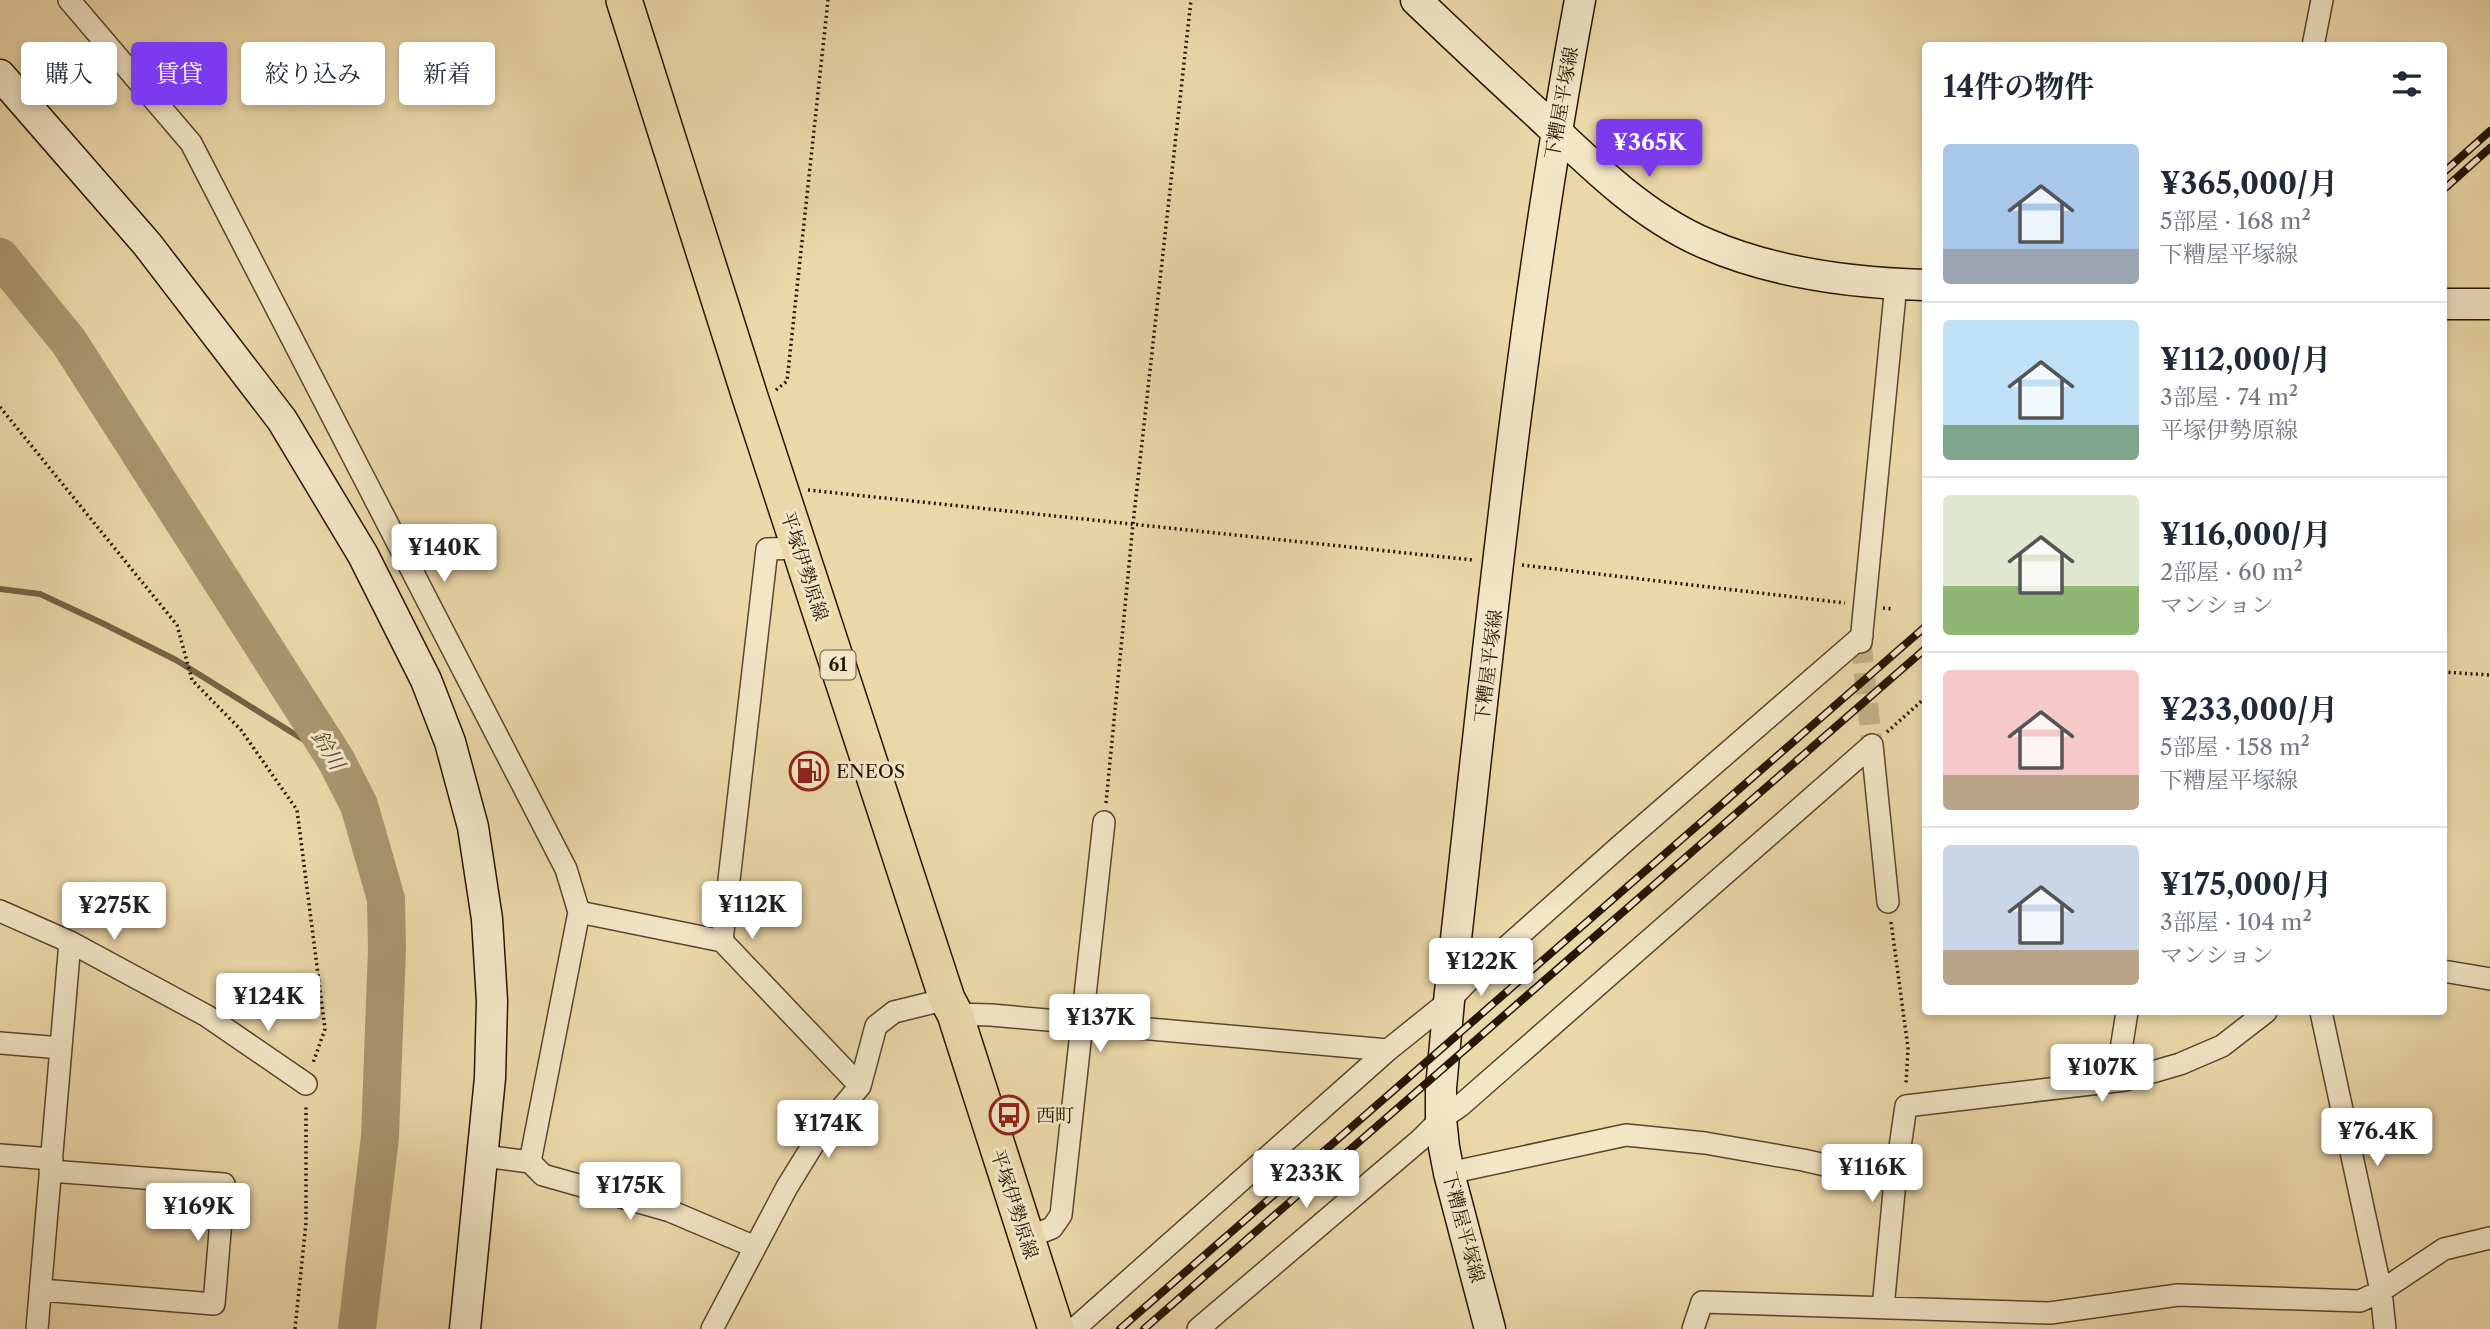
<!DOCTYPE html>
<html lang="ja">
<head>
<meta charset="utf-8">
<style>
	:root { --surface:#fff; --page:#f6f6f7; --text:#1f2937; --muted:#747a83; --line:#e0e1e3; --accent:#7c3aed }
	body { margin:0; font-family:"Libre Caslon Text","Noto Serif JP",serif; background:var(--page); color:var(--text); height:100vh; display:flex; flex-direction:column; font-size:26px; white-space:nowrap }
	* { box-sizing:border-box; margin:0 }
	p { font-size:23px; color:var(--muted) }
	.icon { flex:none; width:38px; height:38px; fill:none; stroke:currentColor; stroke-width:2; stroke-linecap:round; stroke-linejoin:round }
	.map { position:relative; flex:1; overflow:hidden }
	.side { position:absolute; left:1922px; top:42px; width:525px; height:973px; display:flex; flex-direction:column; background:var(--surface); border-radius:7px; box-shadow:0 4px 10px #0003 }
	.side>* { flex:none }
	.banner { position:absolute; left:21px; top:42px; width:665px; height:63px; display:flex; gap:14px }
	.price { position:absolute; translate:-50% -60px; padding:0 16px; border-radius:7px; background:#fff; color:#222; font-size:23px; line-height:46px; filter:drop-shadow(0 2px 4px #0008) }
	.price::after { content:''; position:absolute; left:50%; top:42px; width:21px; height:16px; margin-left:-10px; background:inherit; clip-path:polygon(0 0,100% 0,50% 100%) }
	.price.on { background:var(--accent); color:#fff }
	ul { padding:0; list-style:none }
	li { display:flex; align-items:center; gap:21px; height:175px; padding:0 21px }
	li+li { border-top:2px solid var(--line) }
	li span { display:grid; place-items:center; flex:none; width:196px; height:140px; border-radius:7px; color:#555 }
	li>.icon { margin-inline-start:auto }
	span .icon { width:84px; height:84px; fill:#fffc; stroke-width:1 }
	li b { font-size:30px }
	h2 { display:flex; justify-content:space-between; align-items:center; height:84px; padding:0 21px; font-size:30px }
	.chip { padding:0 24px; border-radius:7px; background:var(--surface); box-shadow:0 4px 10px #0003; font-size:24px; line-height:63px }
	.chip.on { background:var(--accent); color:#fff }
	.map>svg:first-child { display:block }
</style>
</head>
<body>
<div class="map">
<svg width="2490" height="1329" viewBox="0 0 2490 1329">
	<rect width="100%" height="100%" fill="#ebd8a9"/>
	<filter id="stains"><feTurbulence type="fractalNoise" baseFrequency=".00286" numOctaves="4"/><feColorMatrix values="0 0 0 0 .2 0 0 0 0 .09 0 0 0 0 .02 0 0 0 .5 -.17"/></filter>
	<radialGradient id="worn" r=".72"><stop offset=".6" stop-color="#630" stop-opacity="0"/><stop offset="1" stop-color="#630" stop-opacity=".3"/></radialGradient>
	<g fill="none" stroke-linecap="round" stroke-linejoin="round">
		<path stroke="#756244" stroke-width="6" d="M0 589 40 594 102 623 176 660 336 760"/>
		<path stroke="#a99670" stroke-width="38" d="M0 257 69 342 336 760 359 805 386 899 387 949 380 1137 357 1329"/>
		<path stroke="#c4b188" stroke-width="21" stroke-dasharray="21 10" stroke-linecap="butt" d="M1861 642 1872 745"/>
		<defs>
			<path id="street" d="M69 0 191 143 566 869 579 912 530 1162 483 1156
				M2313 46 2322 0
				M1861 642 1896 284
				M1872 745 1888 902
				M0 911 70 942 207 1016 306 1084
				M579 912 722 941 860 1086
				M722 941 767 549 800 548
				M2443 971 2490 979
				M2321 1012 2381 1291 2385 1329
				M955 1014 991 1015 1388 1050
				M0 1043 61 1048
				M2116 1081 2127 1012
				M0 1155 52 1159
				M530 1162 543 1175 670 1211 755 1247
				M1449 1173 1626 1135 1705 1143 1803 1160 1895 1181
				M1026 1238 1052 1228 1061 1215 1104 822
				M41 1290 214 1304 224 1184 50 1171
				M1883 1308 1895 1181 1906 1106 2125 1080 2180 1064 2222 1046 2266 1012
				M37 1329 70 942
				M712 1329 787 1187 819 1135 860 1086 876 1026 894 1012 947 999
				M1074 1329 1388 1050 1449 1001 1467 982 1621 845 1862 636
				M1198 1329 1420 1140 1441 1119 1460 1106 1872 745
				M1693 1329 1702 1302 2050 1313 2178 1295 2360 1301 2381 1291 2444 1249 2490 1238"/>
			<path id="secondary" d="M1416 0C1457 39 1498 78 1540 116 1590 164 1643 217 1707 244 1774 273 1853 283 1925 285
				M0 75 147 244 282 420 363 555 426 680 450 742 473 827 487 919 492 1001 490 1078 465 1329
				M2443 304H2490
				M1490 1329 1449 1173 1444 1147 1441 1119V1088L1449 1001C1487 667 1518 331 1580 0"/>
			<path id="primary" d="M624 0 750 397 947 999 955 1014 1056 1329"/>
		</defs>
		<use href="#street" stroke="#59462c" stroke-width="24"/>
		<use href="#secondary" stroke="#281502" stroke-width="33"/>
		<use href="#primary" stroke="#281502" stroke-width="38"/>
		<path stroke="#281502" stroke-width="3.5" stroke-dasharray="2 3.5" stroke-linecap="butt" d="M776 390 787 381 828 0
			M0 407 177 625 192 680 241 730 297 810 325 1029 313 1063
			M808 490 1473 560
			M1522 565 1845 603
			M1883 608 1893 609
			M2443 672 2490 675
			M1887 732 1925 698
			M1106 803 1133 524 1191 0
			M1891 922 1908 1048 1906 1084
			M295 1329 306 1223V1104"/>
		<use href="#street" stroke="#f2e6c7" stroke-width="21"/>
		<use href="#secondary" stroke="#f2e6c7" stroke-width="30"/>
		<use href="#primary" stroke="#ebd8a9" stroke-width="35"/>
		<defs>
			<path id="rail" d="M2443 173 2490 131
				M2443 190 2490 148
				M1120 1329 1925 627
				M1144 1329 1925 649"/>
		</defs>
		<use href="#rail" stroke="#281502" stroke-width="8"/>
		<use href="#rail" stroke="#f2e6c7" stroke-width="5" stroke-dasharray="16" stroke-linecap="butt"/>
	</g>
	<defs>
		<symbol id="fuel-ring" viewBox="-11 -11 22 22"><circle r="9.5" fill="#f2e6c7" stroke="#8f2418" stroke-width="1.5"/><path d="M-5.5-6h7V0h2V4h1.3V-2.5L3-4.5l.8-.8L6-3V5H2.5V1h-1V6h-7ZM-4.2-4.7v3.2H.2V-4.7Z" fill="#8f2418"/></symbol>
		<symbol id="bus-ring" viewBox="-11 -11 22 22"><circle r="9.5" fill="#f2e6c7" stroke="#8f2418" stroke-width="1.5"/><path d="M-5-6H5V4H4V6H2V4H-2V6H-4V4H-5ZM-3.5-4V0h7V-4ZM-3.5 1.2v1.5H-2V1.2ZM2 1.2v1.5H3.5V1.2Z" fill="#8f2418"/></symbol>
	</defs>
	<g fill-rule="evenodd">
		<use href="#fuel-ring" x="787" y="749" width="44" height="44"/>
		<use href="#bus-ring" x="987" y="1093" width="44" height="44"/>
	</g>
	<g text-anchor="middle" stroke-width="6" stroke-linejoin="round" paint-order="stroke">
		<rect fill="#f2e6c7" stroke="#65543d" stroke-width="2" x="820.5" y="650.5" width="35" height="29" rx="5"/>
		<g font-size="18" font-weight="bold" fill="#281502">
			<text x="838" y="671">61</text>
		</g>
		<g font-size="19" fill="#281502" stroke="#f2e6c7">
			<text transform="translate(1561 103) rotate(-80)" y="7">下糟屋平塚線</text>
			<text transform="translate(805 566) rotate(72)" y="7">平塚伊勢原線</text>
			<text transform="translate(1488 666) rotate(-83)" y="7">下糟屋平塚線</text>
			<text transform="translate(1015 1204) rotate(72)" y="7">平塚伊勢原線</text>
			<text transform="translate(1464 1227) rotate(75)" y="7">下糟屋平塚線</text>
		</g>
		<g font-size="19" fill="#281502" stroke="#f2e6c7" text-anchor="start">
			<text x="836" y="778">ENEOS</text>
			<text x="1036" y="1122">西町</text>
		</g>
		<g font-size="21" font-style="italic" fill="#5c492e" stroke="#f2e6c7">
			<text transform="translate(328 750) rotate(59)" y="7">鈴川</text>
		</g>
	</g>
	<rect width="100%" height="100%" filter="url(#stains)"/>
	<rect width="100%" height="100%" fill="url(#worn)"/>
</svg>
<b class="price on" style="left:1649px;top:179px">¥365K</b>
<b class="price" style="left:444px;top:584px">¥140K</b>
<b class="price" style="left:752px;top:941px">¥112K</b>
<b class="price" style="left:114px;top:942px">¥275K</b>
<b class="price" style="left:1481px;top:998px">¥122K</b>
<b class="price" style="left:268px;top:1033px">¥124K</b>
<b class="price" style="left:1100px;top:1054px">¥137K</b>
<b class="price" style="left:2102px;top:1104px">¥107K</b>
<b class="price" style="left:828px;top:1160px">¥174K</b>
<b class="price" style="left:2377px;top:1168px">¥76.4K</b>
<b class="price" style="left:1872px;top:1204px">¥116K</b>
<b class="price" style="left:1306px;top:1210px">¥233K</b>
<b class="price" style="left:630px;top:1222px">¥175K</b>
<b class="price" style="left:198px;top:1243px">¥169K</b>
<div class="banner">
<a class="chip">購入</a>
<a class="chip on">賃貸</a>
<a class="chip">絞り込み</a>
<a class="chip">新着</a>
</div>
<section class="side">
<h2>14件の物件<svg class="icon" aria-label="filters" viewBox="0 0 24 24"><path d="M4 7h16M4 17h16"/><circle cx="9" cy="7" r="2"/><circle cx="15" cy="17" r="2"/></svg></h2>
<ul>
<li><span style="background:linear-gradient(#a9c7e8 75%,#9aa5b1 0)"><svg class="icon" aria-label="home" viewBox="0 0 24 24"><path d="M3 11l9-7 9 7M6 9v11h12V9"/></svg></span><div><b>¥365,000/月</b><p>5部屋 · 168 m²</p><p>下糟屋平塚線</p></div></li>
<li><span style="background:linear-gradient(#bfe0f5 75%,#7fa58c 0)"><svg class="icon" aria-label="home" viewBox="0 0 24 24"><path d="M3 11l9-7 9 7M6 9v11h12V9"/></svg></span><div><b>¥112,000/月</b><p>3部屋 · 74 m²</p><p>平塚伊勢原線</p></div></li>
<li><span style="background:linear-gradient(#dfe7d0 65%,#8fb573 0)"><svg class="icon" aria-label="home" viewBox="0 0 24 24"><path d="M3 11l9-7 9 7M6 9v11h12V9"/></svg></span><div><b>¥116,000/月</b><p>2部屋 · 60 m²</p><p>マンション</p></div></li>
<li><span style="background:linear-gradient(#f6c9c9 75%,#b9a48a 0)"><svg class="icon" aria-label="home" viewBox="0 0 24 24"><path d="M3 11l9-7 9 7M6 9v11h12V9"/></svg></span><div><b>¥233,000/月</b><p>5部屋 · 158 m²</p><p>下糟屋平塚線</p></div></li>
<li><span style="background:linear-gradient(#c9d6e8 75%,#b9a48a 0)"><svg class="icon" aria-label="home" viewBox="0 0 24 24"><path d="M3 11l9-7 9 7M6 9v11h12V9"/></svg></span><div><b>¥175,000/月</b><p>3部屋 · 104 m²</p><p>マンション</p></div></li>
</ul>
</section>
</div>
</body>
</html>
